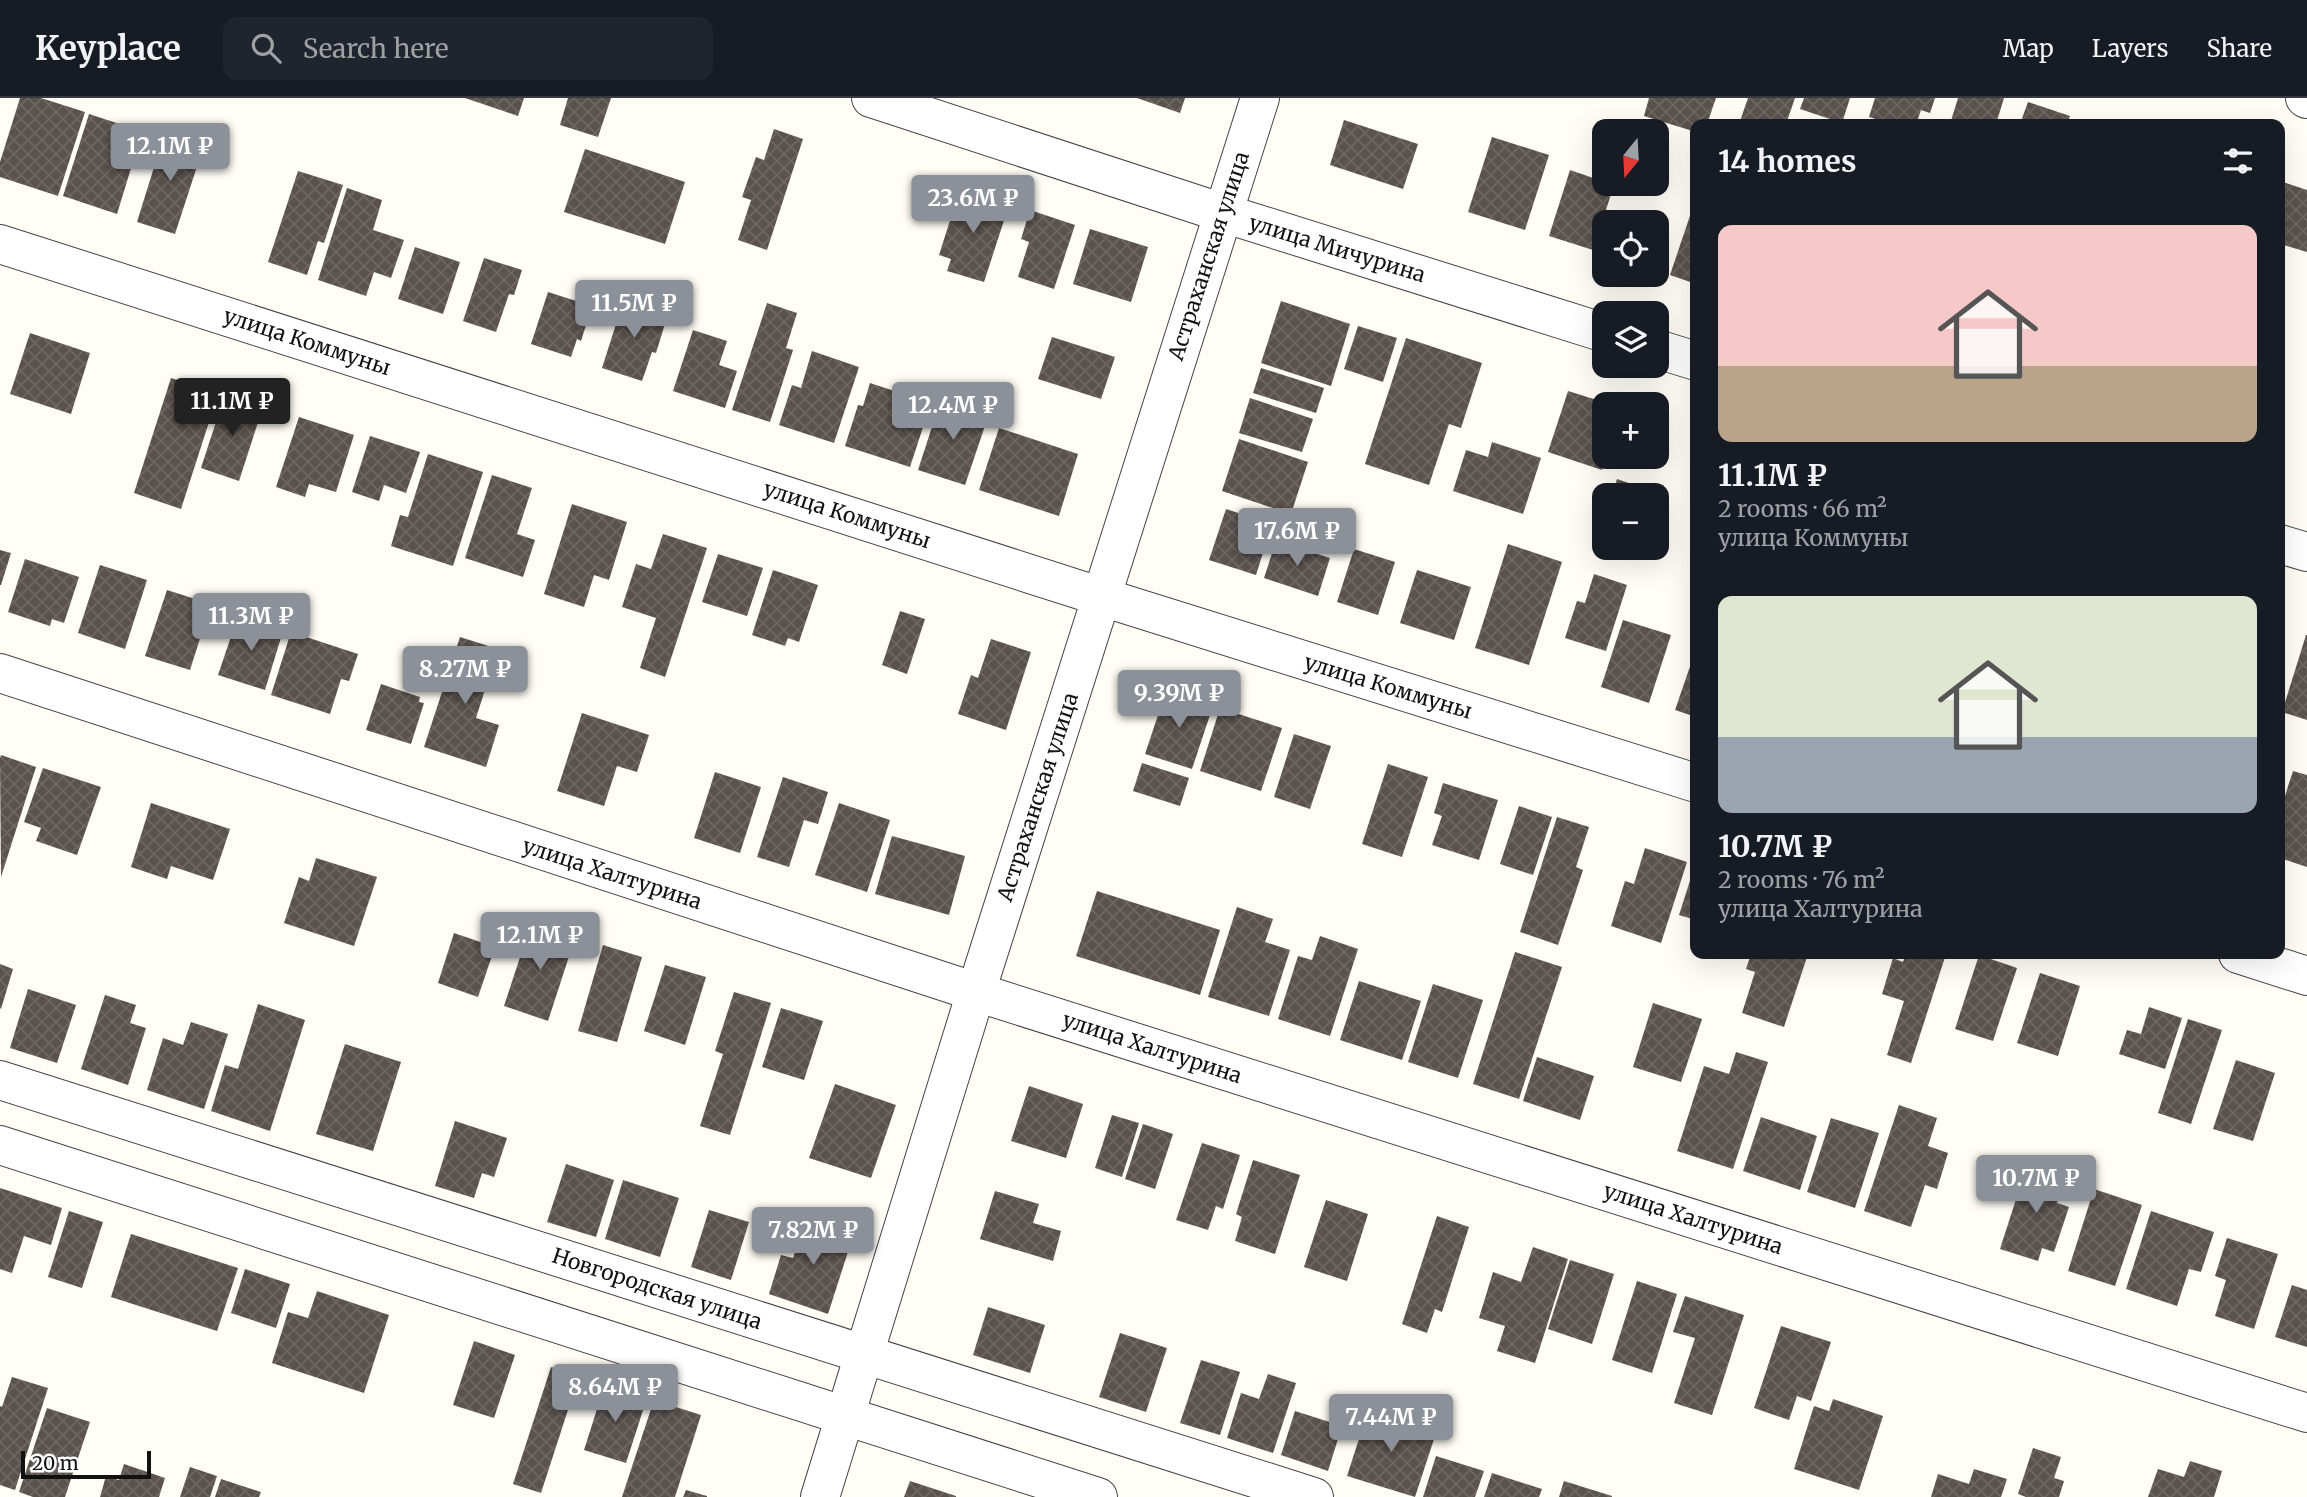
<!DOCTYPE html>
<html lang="en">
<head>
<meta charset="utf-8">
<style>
	:root { --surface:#171b24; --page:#20242c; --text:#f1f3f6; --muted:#9ea1a6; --line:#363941; --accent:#8c9099 }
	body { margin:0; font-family:Merriweather,serif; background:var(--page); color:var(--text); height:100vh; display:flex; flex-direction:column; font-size:26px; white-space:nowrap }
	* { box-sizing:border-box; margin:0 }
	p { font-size:23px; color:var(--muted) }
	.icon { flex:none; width:38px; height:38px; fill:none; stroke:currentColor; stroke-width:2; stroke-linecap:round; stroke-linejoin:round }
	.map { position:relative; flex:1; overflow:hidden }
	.drawer { position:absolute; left:1690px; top:21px; width:595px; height:840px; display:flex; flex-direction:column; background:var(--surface); border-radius:14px; box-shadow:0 7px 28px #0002 }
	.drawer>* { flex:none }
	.needle { width:46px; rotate:198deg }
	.buttons { position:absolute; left:1592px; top:21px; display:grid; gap:14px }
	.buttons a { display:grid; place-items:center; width:77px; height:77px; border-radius:14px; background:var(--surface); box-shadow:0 7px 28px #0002; font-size:35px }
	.scale { position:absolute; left:21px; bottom:18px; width:130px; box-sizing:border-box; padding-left:7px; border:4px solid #111; border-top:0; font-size:19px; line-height:24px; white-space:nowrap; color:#111; -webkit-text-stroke:5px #fff; paint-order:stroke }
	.price { position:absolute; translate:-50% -60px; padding:0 16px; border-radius:7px; background:var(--accent); color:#fff; font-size:23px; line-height:46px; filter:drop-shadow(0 2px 4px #0008) }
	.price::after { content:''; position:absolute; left:50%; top:42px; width:21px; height:16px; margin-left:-10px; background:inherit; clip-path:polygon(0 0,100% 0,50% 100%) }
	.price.current { background:#222; color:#fff }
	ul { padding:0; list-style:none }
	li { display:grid; align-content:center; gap:14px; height:371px; padding:0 28px }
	li span { display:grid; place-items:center; height:217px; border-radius:14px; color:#555 }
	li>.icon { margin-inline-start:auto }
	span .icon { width:126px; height:126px; fill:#fffc; stroke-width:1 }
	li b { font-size:30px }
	h2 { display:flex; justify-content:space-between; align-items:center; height:84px; padding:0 28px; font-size:30px }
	header { display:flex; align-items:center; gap:42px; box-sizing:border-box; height:98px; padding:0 35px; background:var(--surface); border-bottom:2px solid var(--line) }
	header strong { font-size:33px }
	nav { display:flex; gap:38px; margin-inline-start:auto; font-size:24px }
	.search { width:490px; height:63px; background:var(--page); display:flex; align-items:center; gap:18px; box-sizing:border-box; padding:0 24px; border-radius:14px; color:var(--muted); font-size:26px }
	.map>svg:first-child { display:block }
</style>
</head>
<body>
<header>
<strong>Keyplace</strong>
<div class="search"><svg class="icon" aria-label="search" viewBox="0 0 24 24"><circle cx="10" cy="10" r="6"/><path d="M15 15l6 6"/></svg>Search here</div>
<nav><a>Map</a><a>Layers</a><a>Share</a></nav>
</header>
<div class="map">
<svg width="2307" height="1399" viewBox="0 0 2307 1399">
	<defs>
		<pattern id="building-cross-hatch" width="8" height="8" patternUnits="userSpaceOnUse" patternTransform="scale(1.75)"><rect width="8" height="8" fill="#5a524d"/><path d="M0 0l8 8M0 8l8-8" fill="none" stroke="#6d6662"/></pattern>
	</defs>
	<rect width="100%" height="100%" fill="#fffdf5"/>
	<path fill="url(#building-cross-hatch)" d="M20 0H41L85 14 58 98 0 79V64Z
		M465 0H524L518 18Z
		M568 0H611L598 39 560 27Z
		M1137 0H1185L1180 15Z
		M1649 0H1716L1707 26H1696V34L1644 18Z
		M1748 0H1795L1786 26H1739Z
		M1804 0H1850L1842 25 1800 11Z
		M1875 0H1935L1930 15 1921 12 1916 26H1892L1869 19Z
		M1958 0H2004L1996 26H1950Z
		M2028 4 2070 18 2067 26H2020Z
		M89 16 129 29 118 62 132 67 117 116 63 98Z
		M1344 22 1418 46 1403 91 1330 67Z
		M774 31 803 41 767 152 738 142 751 102 742 99 756 59 764 62Z
		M165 34 204 47 175 136 137 124Z
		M1492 39 1549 57 1525 132 1468 114Z
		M585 51 685 84 665 146 564 114Z
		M1570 72 1605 84V86L1614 87 1593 152 1549 138Z
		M298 73 343 87 324 145 318 143 307 177 268 164Z
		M2280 83 2307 92V154L2280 146Z
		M347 90 382 102 373 132 404 142 391 180 374 174 366 198 318 182Z
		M960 91 1009 107 984 184 947 173 951 161 939 157Z
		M1696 100V186L1670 177Z
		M1030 112 1075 127 1054 191 1018 179 1029 144 1021 141Z
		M1090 131 1148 149 1131 204 1073 186Z
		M415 149 460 164 443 216 398 201Z
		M484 160 522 172 514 197 509 196 496 234 463 223Z
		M548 194 592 208 581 243 577 241 571 259 531 246Z
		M624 201 665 214 661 225 665 226 656 255 652 254 642 283 602 270Z
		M1281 203 1350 226 1331 288 1261 265Z
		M767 205 797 215 786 250 793 252 770 324 732 312Z
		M1358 228 1397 240 1383 284 1344 271Z
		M693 232 727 243 719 267 737 273 725 310 673 293Z
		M30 235 90 255 71 316 10 296Z
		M1052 239 1115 259 1101 301 1038 281Z
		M1406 240 1482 265 1461 330 1449 326 1429 387 1365 366Z
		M812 253 859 269 834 345 779 327 792 287 801 290Z
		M1261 270 1324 290 1316 315 1253 295Z
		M171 280 218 296 181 411 134 395Z
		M870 285 931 305 910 369 845 348 858 307 863 308Z
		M1568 293 1610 306H1605L1606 359 1602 372 1548 354Z
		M225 296 263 309 239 383 201 370Z
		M1250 300 1313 321 1302 354 1239 335Z
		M941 301 989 316 965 387 918 372Z
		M299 319 354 337 336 394 309 386 305 399 276 389Z
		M999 330 1078 356 1059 418 979 392Z
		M370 338 420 354 406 395 384 387 379 403 352 394Z
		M1239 341 1308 364 1291 416 1222 393Z
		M1492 344 1541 360 1523 416 1453 393 1466 352 1488 359Z
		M428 356 483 374 453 468 391 448 400 417 408 419Z
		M492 377 532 390 517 436 535 442 523 479 465 460Z
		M1617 381 1652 393 1651 397H1612Z
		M572 406 627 424 609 482 594 477 584 509 544 496Z
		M1226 411 1272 426 1256 477 1209 462Z
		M663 436 707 450 665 579 640 570 656 520 622 509 636 466 651 471Z
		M1276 443 1330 460 1318 498 1264 480Z
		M1508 446 1562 464 1529 567 1475 550Z
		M1354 451 1395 464 1378 517 1337 504Z
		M0 452 11 455 1 487H0Z
		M718 456 763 470 747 518 702 504Z
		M25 461 79 479 64 525 52 521 50 528 8 514Z
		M100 467 147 482 125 551 78 535Z
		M773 472 818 487 799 544 788 540 785 548 752 537Z
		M1417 472 1471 489 1454 542 1400 525Z
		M1594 476 1627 487 1606 553 1565 540 1577 503 1585 505Z
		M167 492 211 506 190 572 145 558Z
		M900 513 925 521 907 576 882 567Z
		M238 518 283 533 265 592 218 577Z
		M1623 522 1671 537 1649 605 1601 589Z
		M291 534 358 556 349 583 341 581 330 616 271 597Z
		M2306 537H2307V622L2282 614Z
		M460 539 498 551 476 620 499 627 486 669 424 649Z
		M991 541 1031 554 1006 632 958 616 971 577 978 580Z
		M1696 551V619L1675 612Z
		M381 586 420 599 419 604 424 605 411 646 366 632Z
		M1166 593 1213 608 1192 671 1145 656Z
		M1220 610 1282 630 1261 693 1200 673Z
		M582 615 649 637 637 674 617 668 604 708 557 693Z
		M1294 636 1331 648 1310 711 1274 699Z
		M1 657 36 669 1 779 0 660Z
		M1142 665 1189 680 1180 708 1133 693Z
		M1388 666 1428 679 1402 759 1362 746Z
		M43 670 101 689 77 757 36 743 41 730 24 724Z
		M2293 673 2307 677V769L2280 760V713Z
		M715 674 761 689 740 755 694 740Z
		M783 679 828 694 818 726 804 722 789 769 757 759Z
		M1443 685 1498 702 1479 762 1432 747 1442 718 1434 715Z
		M151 705 230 731 213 782 171 768 167 781 131 769Z
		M839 705 890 722 867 794 815 777Z
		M1519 708 1552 719 1533 777 1500 766Z
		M1557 719 1589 729 1576 769 1583 772 1558 847 1520 834Z
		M892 738 965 758 949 817 875 796Z
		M1645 750 1687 764 1661 845 1611 828 1625 783 1634 786Z
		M316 760 377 779 354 848 284 825 299 779 309 783Z
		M1695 767H1696V822L1679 817Z
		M1097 793 1220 832 1200 897 1076 858Z
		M1237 809 1273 821 1265 844 1290 852 1269 918 1208 899Z
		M531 826 575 840 548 923 504 908Z
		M454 835 495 849 478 899 438 885Z
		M1320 838 1358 851 1330 938 1278 921 1298 858 1312 862Z
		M603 847 642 859 617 944 578 933Z
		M1515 854 1562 869 1519 1001 1473 986Z
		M1751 856H1808L1784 929 1742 915 1755 874 1746 871Z
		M1906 856H1946L1911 965 1887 957 1904 903 1882 896 1893 860 1903 864Z
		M1979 857 2017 870 1993 943 1955 931Z
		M0 866 13 871 1 911 0 910Z
		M665 867 706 879 685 947 644 933Z
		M2040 875 2080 888 2058 958 2017 945Z
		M1359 883 1421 903 1402 962 1340 942Z
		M1433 886 1483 902 1458 980 1408 964Z
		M28 891 76 907 57 965 10 950Z
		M734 894 771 905 730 1037 700 1028 723 956 715 953Z
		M105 897 136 907 130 925 146 930 128 987 81 971Z
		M1653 905 1702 921 1681 984 1633 969Z
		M258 906 305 922 270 1033 211 1013 225 967 238 971Z
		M2149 909 2182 920 2165 971 2119 956 2127 932 2141 936Z
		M781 910 823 923 804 982 762 969Z
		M2188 921 2222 932 2191 1026 2158 1015Z
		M191 924 228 936 204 1011 147 992 163 940 183 947Z
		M345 946 401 964 373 1053 316 1036Z
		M1736 954 1768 964 1733 1071 1677 1053 1704 968 1729 976Z
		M1537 959 1594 978 1580 1022 1523 1003Z
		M2236 962 2275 975 2253 1043 2213 1031Z
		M835 986 896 1007 871 1080 809 1060Z
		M1029 988 1083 1006 1066 1060 1011 1043Z
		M1899 1007 1937 1020 1928 1048 1948 1055 1937 1091 1925 1087 1911 1129 1864 1113Z
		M1112 1017 1139 1025 1122 1079 1095 1070Z
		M1761 1019 1817 1038 1800 1092 1743 1073Z
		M1831 1020 1879 1035 1855 1110 1807 1094Z
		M455 1023 507 1040 494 1079 482 1075 474 1100 435 1088Z
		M1143 1026 1173 1036 1155 1091 1125 1081Z
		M1202 1045 1240 1057 1223 1111 1216 1108 1208 1132 1176 1122Z
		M1253 1062 1300 1077 1275 1156 1235 1143 1242 1119 1236 1116Z
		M566 1066 614 1082 596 1139 547 1124Z
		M2027 1067 2065 1080 2057 1105 2069 1109 2054 1154 2042 1150 2038 1163 2000 1151Z
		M623 1082 679 1100 660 1159 605 1141Z
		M0 1090 62 1110 51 1147 24 1138 12 1175 0 1171Z
		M2094 1091 2142 1107 2115 1188 2068 1173Z
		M995 1093 1039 1106 1033 1125 1061 1133 1053 1163 980 1141Z
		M1326 1102 1368 1116 1347 1183 1304 1169Z
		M709 1112 749 1124 731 1182 691 1169Z
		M69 1113 103 1124 82 1190 48 1179Z
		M2151 1113 2214 1134 2201 1174 2189 1171 2177 1208 2126 1191Z
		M1437 1118 1469 1129 1442 1214 1435 1211 1427 1235 1402 1226Z
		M807 1120 854 1135 828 1216 769 1196 781 1157 793 1160Z
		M131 1136 238 1170 217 1233 111 1199Z
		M2227 1140 2278 1156 2254 1231 2215 1218 2226 1182 2215 1178Z
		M1533 1149 1568 1161 1535 1265 1497 1253 1505 1228 1479 1220 1493 1174 1521 1184Z
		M1570 1162 1614 1176 1592 1246 1548 1231Z
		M245 1171 290 1186 276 1230 231 1215Z
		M1637 1183 1677 1196 1652 1275 1612 1262Z
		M2292 1187 2307 1192V1249L2275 1239Z
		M317 1193 389 1217 364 1295 272 1265 288 1214 308 1220Z
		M1685 1198 1744 1217 1712 1317 1674 1305 1695 1240 1673 1234Z
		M988 1209 1045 1227 1030 1275 973 1257Z
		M1781 1228 1831 1244 1811 1303 1797 1298 1789 1322 1754 1310Z
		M1120 1235 1167 1250 1146 1314 1099 1299Z
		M474 1243 515 1257 494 1320 453 1307Z
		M1201 1262 1240 1274 1220 1337 1180 1325Z
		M551 1269 579 1278 541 1395 513 1386Z
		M1268 1276 1296 1285 1273 1355 1227 1340 1241 1295 1259 1301Z
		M12 1279 48 1290 15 1392 0 1387V1308L2 1309Z
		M605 1286 647 1300 626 1365 584 1352Z
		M1833 1301 1883 1318 1859 1392 1794 1371 1814 1308 1829 1313Z
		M654 1302 701 1317 675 1399H622Z
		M47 1310 90 1324 65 1399H33L19 1394Z
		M1295 1313 1342 1328 1328 1373 1281 1357Z
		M1368 1313 1436 1335 1415 1399 1347 1378Z
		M2033 1350 2061 1359 2054 1380 2064 1383 2059 1399H2026L2018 1396Z
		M1436 1358 1484 1373 1475 1399H1423Z
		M2190 1363 2222 1373 2214 1399H2148L2158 1371 2184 1379Z
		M124 1366 165 1380 159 1399H100L106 1378 119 1382Z
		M190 1369 217 1378 210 1399H180Z
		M1974 1371 2007 1381 2001 1399H1931L1938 1376 1969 1386Z
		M1492 1375 1542 1391 1539 1399H1484Z
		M221 1381 261 1394 259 1399H215Z
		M910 1383 956 1398V1399H904Z
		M1564 1383 1612 1398V1399H1559Z
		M686 1392 707 1398V1399H683Z"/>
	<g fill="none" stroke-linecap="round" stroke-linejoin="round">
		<defs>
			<path id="minor" d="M871 0 1223 115 1605 235
				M2305 0 2307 1
				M0 146 1102 499 1696 685
				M1657 251 1696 263
				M2280 446 2307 454
				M0 575 976 894 2307 1315
				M2238 856 2307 878
				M0 982 1314 1399
				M0 1047 1098 1399
				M820 1399 976 894 1260 0"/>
		</defs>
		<use href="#minor" stroke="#444" stroke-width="40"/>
		<use href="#minor" stroke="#fff" stroke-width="38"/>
	</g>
	<g text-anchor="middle" stroke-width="7" stroke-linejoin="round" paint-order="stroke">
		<g font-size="21" fill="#111" stroke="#fff">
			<text transform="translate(1337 151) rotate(17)" y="7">улица Мичурина</text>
			<text transform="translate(1209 158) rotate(-72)" y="7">Астраханская улица</text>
			<text transform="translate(307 244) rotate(18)" y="7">улица Коммуны</text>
			<text transform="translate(847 417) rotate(18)" y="7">улица Коммуны</text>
			<text transform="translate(1388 589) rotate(17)" y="7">улица Коммуны</text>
			<text transform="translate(1038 699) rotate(-72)" y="7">Астраханская улица</text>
			<text transform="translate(612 776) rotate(18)" y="7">улица Халтурина</text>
			<text transform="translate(1152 950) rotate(18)" y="7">улица Халтурина</text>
			<text transform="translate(1693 1121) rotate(18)" y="7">улица Халтурина</text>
			<text transform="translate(657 1191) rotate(18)" y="7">Новгородская улица</text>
		</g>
	</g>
</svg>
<div class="buttons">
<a><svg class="needle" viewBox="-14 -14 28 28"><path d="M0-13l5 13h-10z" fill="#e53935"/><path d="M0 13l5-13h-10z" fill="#9ea1a6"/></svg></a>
<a><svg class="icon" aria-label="locate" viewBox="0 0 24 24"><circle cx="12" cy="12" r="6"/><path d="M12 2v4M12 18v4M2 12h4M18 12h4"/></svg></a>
<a><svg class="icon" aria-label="layers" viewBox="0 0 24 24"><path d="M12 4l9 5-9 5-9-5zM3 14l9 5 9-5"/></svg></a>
<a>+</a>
<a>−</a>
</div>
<div class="scale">20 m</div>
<b class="price" style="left:170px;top:85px">12.1M ₽</b>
<b class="price" style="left:973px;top:137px">23.6M ₽</b>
<b class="price" style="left:634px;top:242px">11.5M ₽</b>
<b class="price current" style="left:232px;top:340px">11.1M ₽</b>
<b class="price" style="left:953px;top:344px">12.4M ₽</b>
<b class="price" style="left:1297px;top:470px">17.6M ₽</b>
<b class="price" style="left:251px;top:555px">11.3M ₽</b>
<b class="price" style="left:465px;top:608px">8.27M ₽</b>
<b class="price" style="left:1179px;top:632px">9.39M ₽</b>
<b class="price" style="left:540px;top:874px">12.1M ₽</b>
<b class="price" style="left:2036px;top:1117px">10.7M ₽</b>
<b class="price" style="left:813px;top:1169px">7.82M ₽</b>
<b class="price" style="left:615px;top:1326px">8.64M ₽</b>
<b class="price" style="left:1391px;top:1356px">7.44M ₽</b>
<section class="drawer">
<h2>14 homes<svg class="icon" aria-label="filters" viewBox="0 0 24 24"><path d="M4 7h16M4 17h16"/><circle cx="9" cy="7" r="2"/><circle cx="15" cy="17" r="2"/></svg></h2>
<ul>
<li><span style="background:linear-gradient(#f6c9c9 65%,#b9a48a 0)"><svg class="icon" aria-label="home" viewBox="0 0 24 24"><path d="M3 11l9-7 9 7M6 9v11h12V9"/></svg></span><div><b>11.1M ₽</b><p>2 rooms · 66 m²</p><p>улица Коммуны</p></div></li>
<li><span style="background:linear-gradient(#dfe7d0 65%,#9aa5b1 0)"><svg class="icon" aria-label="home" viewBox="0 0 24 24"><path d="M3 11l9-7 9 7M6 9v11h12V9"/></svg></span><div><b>10.7M ₽</b><p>2 rooms · 76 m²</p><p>улица Халтурина</p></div></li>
</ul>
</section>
</div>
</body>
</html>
